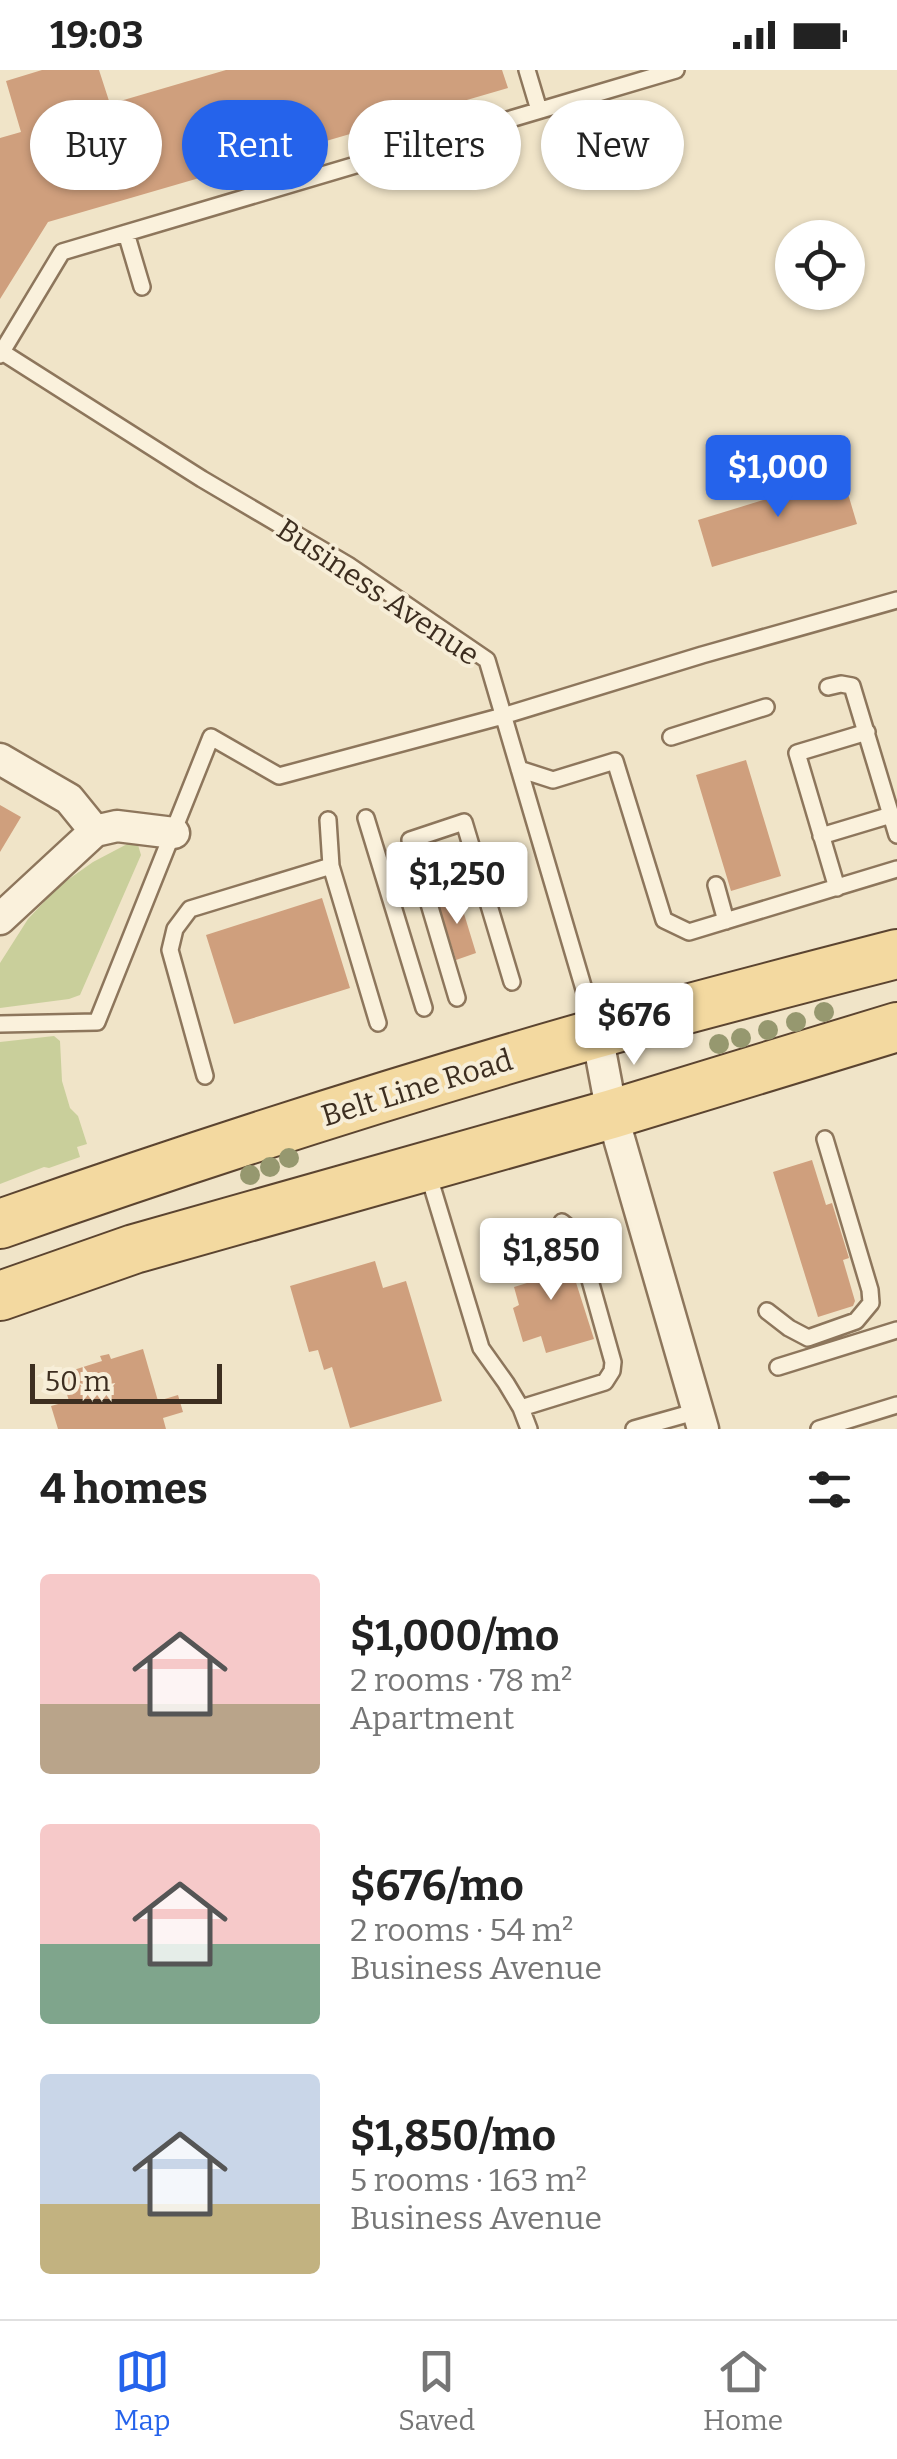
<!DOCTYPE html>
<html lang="en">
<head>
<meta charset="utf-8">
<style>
	:root { --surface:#fff; --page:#f6f6f6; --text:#222; --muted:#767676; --line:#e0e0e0; --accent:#2563eb }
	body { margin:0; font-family:Bitter,serif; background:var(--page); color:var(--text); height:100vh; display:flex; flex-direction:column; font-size:38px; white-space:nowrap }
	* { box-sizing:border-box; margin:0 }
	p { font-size:32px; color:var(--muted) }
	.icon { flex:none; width:55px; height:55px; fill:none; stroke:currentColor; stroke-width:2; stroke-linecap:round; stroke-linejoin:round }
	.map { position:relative; height:1359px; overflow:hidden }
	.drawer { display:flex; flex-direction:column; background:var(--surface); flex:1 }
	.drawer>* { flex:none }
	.hud { position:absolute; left:30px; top:30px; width:838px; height:90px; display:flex; gap:20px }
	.buttons { position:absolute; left:775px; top:150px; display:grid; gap:20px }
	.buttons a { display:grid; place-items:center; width:90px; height:90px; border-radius:50%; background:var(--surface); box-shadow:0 2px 8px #0004; font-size:50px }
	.scale { position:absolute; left:30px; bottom:25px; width:192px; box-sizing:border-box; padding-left:10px; border:5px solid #3d2e20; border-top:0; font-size:28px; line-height:35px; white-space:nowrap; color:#3d2e20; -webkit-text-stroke:8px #f7eed8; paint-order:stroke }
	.price { position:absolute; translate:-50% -85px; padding:0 22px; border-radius:10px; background:#fff; color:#222; font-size:32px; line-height:65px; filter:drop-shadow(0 2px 5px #0008) }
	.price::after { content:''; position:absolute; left:50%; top:60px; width:30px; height:22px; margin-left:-15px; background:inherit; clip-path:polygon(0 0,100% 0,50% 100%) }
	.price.on { background:var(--accent); color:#fff }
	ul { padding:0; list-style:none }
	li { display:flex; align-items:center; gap:30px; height:250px; padding:0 40px }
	li span { display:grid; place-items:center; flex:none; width:280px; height:200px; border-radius:10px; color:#555 }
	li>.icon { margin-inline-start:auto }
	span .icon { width:120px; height:120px; fill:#fffc; stroke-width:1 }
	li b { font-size:42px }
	h2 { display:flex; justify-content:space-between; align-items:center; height:120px; padding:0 40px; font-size:42px }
	.pill { padding:0 35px; border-radius:45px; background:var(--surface); box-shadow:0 2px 8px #0004; font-size:35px; line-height:90px }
	.pill.on { background:var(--accent); color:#fff }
	.status { display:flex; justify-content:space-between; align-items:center; height:70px; padding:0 50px; background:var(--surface); direction:ltr }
	.status svg { height:28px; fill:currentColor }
	.tabs { display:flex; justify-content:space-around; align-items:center; height:140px; border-top:2px solid var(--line); background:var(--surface); font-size:28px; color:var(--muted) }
	.tabs a { display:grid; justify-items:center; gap:5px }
	.tabs .on { color:var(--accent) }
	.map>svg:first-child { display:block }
</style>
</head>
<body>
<div class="status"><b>19:03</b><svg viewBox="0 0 49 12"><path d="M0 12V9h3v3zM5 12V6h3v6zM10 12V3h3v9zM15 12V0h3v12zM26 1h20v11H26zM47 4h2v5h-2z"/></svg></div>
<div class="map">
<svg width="897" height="1359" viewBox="0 0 897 1359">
	<rect width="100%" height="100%" fill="#f0e4c8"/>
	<path fill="#c9cf9b" d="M131 772 138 775 141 785 80 925 69 929 0 938V893L28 849 59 816 93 792Z
		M54 966 60 971 62 1011 70 1038 78 1046 87 1074 77 1077 80 1087 49 1098 44 1097 0 1114V972Z"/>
	<path fill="#cf9f7d" d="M42 0H99L110 34 226 0H502L508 18 48 152 0 229V68L21 62 6 11Z
		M789 400 795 421 843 407 857 454 712 497 698 450 783 424 777 403Z
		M746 690 781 806 731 821 696 705Z
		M0 735 21 747 0 782Z
		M458 824 476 883 456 890 437 830Z
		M322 828 350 918 234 954 206 865Z
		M812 1090 826 1135 832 1133 849 1188 843 1190 855 1231 853 1236 818 1247 773 1102Z
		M565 1178 594 1269 546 1283 541 1266 523 1272 513 1238 519 1235 514 1217 527 1213 521 1192Z
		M375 1191 383 1218 406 1211 442 1331 350 1358 332 1297 324 1300 318 1280 309 1282 290 1216Z
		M143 1279 158 1331 178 1325 183 1342 163 1348 166 1359H58L51 1336 69 1331 61 1304 102 1291 100 1286 109 1284 111 1289Z"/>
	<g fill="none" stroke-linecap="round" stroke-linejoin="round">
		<defs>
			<path id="service" d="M527 0 539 40
				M126 163 142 217
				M2 282 202 409 348 495 487 590 596 960
				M0 285 62 182 676 0
				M828 617 841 614 852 616 897 765
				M671 667 766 637
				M519 699 553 710 615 691 664 850 689 862 897 799
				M366 748 424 938
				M328 750 331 796
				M821 766 891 745
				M716 815 726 851
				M837 818 797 683 867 662
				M457 928 410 770 464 752 512 912
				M0 954 97 952 211 667 279 706 503 646 702 585 897 530
				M205 1006 170 880 175 859 190 839 331 796 378 953
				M427 1100 481 1278 506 1313 521 1338 529 1359
				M767 1241 789 1258 808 1268 856 1251 871 1233 870 1220 825 1069
				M778 1297 897 1260
				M521 1338 605 1312 612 1301 613 1292 579 1171 572 1160 562 1152
				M634 1359 698 1341
				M819 1359 897 1335"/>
			<path id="minor" d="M0 689 69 729 95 761
				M0 849 95 761 117 756 174 763
				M597 964 612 1044 703 1359"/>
			<path id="primary" d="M0 1154C196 1085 395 1021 595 964 695 936 796 910 897 884
				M0 1226 134 1179 612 1044 897 957"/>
		</defs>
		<use href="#service" stroke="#8d765c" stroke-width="20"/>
		<use href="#minor" stroke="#8d765c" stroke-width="35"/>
		<use href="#primary" stroke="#5b4430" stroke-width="52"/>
		<use href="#service" stroke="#faf1dc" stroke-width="15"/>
		<use href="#minor" stroke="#faf1dc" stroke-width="30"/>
		<use href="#primary" stroke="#f3d9a0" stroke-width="48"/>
	</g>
	<g fill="#96986f">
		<circle cx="824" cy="942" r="10"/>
		<circle cx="796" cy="952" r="10"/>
		<circle cx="768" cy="960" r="10"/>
		<circle cx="741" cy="968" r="10"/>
		<circle cx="719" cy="974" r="10"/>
		<circle cx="289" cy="1088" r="10"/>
		<circle cx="270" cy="1097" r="10"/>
		<circle cx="250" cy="1105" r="10"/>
	</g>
	<g text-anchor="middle" stroke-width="8" stroke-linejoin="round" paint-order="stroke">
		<g font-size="30" fill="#3d2e20" stroke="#f7eed8">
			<text transform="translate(378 522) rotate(34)" y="10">Business Avenue</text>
			<text transform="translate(417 1018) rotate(-17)" y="10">Belt Line Road</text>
		</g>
	</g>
</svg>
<div class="buttons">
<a><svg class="icon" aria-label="locate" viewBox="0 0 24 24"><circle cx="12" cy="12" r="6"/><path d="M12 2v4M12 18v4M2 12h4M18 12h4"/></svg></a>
</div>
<div class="scale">50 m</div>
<b class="price on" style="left:778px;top:450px">$1,000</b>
<b class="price" style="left:457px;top:857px">$1,250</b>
<b class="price" style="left:634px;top:998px">$676</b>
<b class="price" style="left:551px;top:1233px">$1,850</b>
<div class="hud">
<a class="pill">Buy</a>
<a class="pill on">Rent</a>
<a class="pill">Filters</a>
<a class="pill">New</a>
</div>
</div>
<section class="drawer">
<h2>4 homes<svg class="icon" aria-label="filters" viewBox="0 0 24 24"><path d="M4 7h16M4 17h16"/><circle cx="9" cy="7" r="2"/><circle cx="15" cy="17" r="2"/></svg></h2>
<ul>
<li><span style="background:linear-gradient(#f6c9c9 65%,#b9a48a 0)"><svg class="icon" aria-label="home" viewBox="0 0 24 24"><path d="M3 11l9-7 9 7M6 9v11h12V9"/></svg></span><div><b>$1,000/mo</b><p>2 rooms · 78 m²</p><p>Apartment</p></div></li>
<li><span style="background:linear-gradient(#f6c9c9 60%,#7fa58c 0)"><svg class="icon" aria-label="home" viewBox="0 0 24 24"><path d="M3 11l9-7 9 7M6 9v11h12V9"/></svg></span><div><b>$676/mo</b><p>2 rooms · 54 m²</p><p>Business Avenue</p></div></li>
<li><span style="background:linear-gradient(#c9d6e8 65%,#c2b280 0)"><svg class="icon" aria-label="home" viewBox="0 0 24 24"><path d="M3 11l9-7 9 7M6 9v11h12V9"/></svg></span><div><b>$1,850/mo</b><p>5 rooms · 163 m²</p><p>Business Avenue</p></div></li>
</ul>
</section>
<nav class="tabs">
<a class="on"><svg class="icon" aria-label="map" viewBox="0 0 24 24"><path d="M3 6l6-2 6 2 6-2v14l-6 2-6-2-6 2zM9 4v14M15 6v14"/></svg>Map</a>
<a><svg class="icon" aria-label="saved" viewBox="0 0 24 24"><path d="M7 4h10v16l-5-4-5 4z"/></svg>Saved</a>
<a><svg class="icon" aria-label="home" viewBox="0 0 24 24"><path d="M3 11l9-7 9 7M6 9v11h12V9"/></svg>Home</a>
</nav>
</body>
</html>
